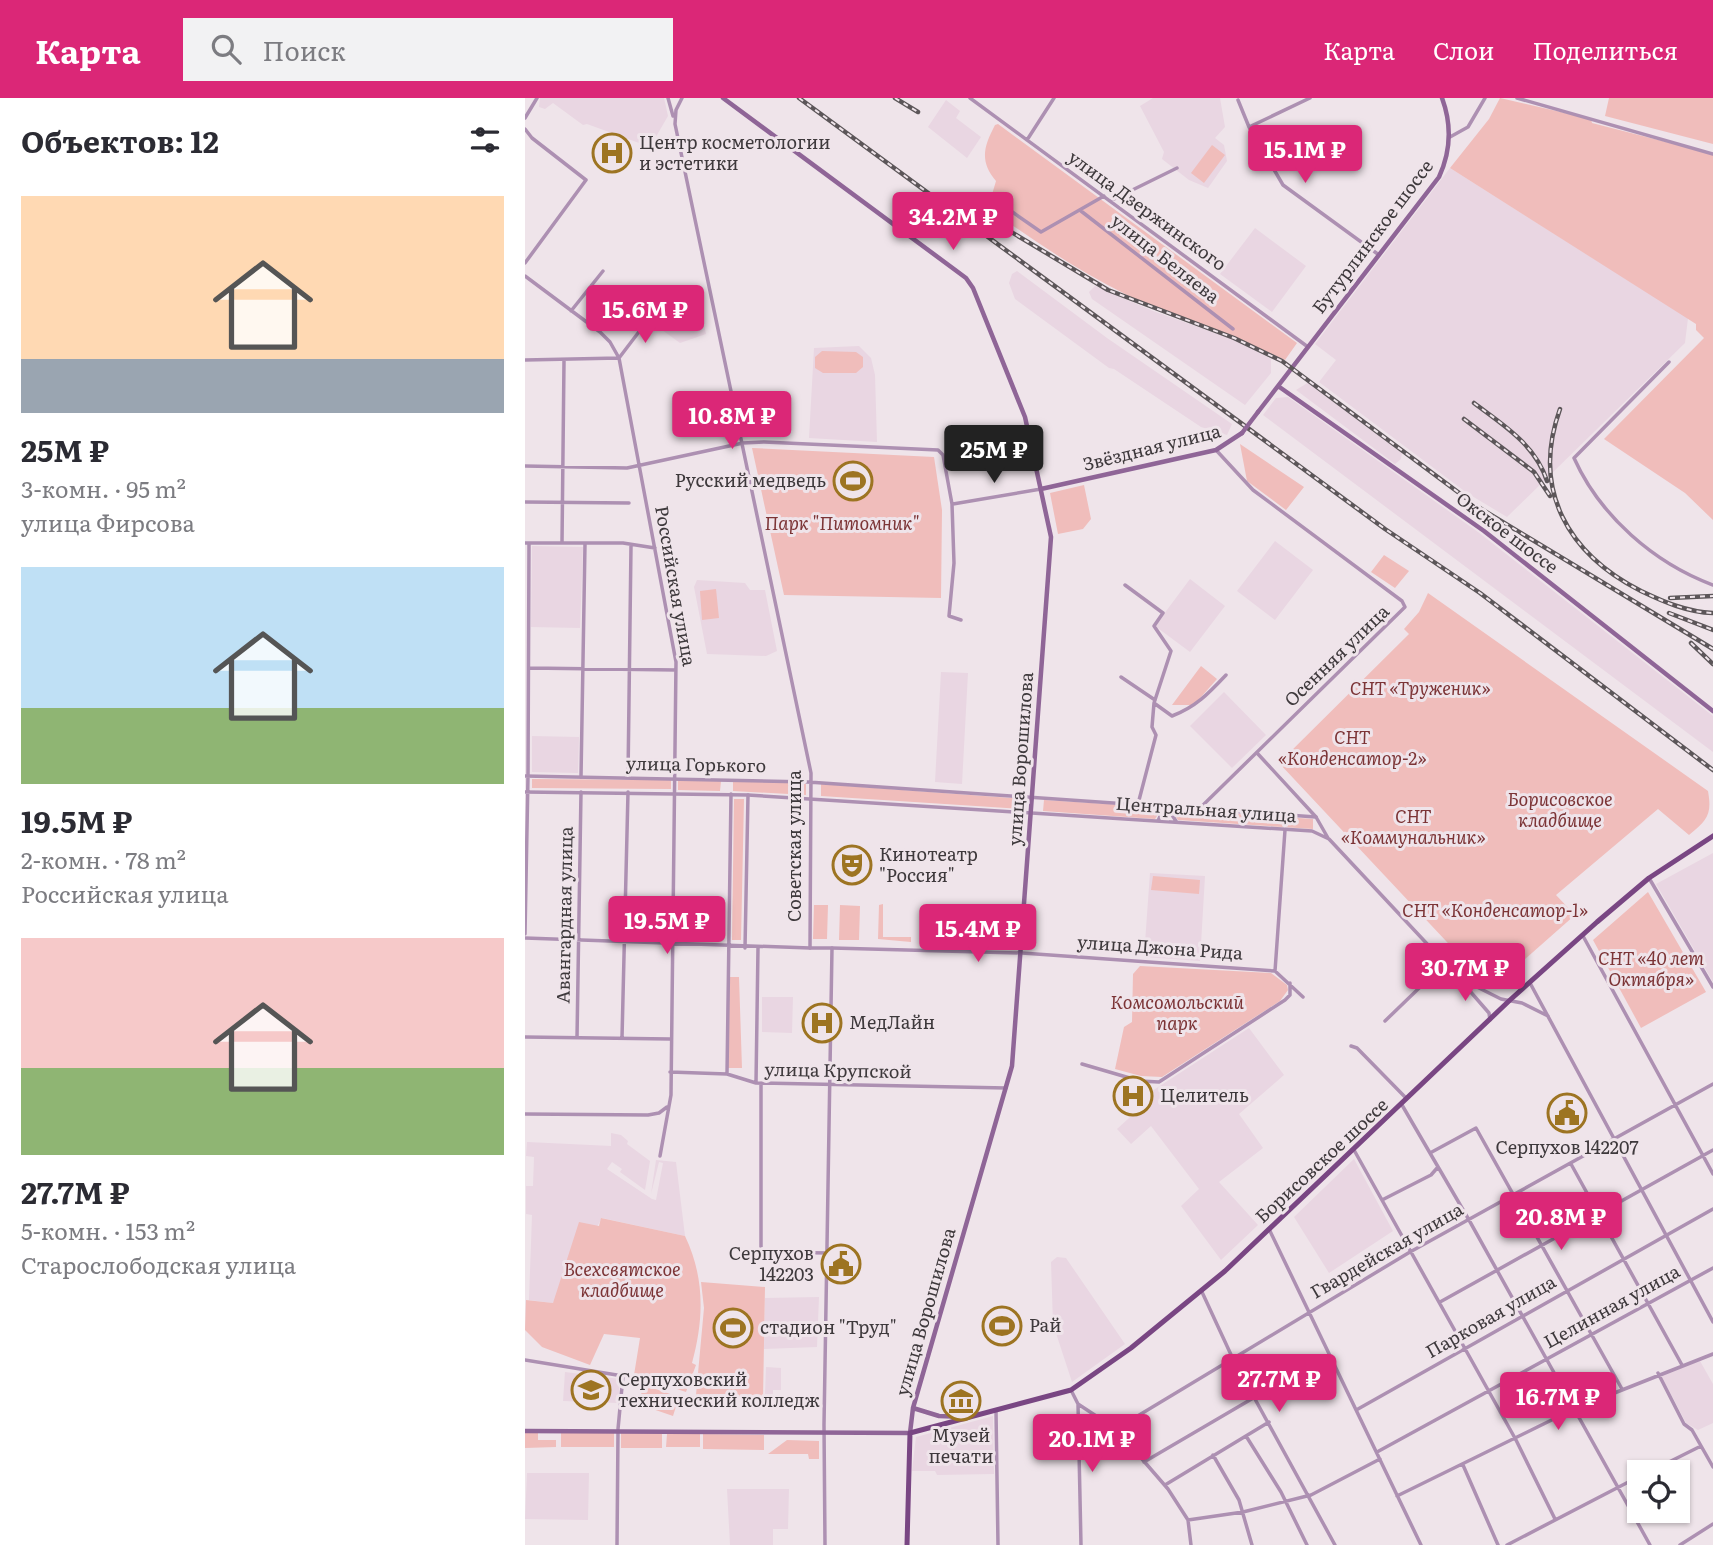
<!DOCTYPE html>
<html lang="ru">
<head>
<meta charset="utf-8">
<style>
	:root { --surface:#fff; --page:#f2f2f3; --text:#2b2b33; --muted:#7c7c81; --accent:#db2777 }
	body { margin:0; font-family:Literata,serif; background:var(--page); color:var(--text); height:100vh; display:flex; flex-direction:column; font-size:26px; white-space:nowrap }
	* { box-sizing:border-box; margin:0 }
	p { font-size:23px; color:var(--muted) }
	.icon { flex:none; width:38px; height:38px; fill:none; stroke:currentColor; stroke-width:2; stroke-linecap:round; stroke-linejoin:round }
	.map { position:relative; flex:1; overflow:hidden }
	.sheet { display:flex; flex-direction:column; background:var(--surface); width:525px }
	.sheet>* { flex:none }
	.controls { position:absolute; left:1102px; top:1362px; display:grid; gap:14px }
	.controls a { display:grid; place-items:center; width:63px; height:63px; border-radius:0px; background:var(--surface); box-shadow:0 2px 5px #0004; font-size:35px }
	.price { position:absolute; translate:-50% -60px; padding:0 16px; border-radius:7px; background:var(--accent); color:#fff; font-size:23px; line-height:46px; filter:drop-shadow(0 2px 4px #0008) }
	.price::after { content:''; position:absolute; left:50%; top:42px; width:21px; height:16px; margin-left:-10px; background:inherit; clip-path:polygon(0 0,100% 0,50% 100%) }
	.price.active { background:#222; color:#fff }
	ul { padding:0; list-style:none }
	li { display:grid; align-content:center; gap:14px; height:371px; padding:0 21px }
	li span { display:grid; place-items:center; height:217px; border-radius:0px; color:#555 }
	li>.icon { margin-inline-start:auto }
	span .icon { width:126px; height:126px; fill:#fffc; stroke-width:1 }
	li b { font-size:30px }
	h2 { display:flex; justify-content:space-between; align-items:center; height:84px; padding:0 21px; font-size:30px }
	header { display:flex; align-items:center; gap:42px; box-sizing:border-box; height:98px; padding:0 35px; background:var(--accent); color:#fff }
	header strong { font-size:33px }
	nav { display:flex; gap:38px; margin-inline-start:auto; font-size:24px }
	.search { width:490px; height:63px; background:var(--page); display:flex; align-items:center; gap:18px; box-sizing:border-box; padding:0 24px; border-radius:0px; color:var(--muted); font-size:26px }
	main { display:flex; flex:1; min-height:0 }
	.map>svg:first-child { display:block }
</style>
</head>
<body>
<header>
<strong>Карта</strong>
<div class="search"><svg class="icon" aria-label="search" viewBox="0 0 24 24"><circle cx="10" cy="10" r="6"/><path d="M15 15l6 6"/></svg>Поиск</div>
<nav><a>Карта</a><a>Слои</a><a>Поделиться</a></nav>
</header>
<main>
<section class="sheet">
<h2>Объектов: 12<svg class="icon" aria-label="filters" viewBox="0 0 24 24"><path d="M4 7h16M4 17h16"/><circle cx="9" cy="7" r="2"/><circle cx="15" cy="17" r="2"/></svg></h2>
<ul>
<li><span style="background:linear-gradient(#ffd9b3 75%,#9aa5b1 0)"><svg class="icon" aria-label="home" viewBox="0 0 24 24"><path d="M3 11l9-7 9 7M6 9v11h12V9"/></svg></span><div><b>25M ₽</b><p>3-комн. · 95 m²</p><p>улица Фирсова</p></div></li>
<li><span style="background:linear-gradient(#bfe0f5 65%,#8fb573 0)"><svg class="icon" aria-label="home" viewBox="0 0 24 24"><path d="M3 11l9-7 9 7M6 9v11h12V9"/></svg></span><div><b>19.5M ₽</b><p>2-комн. · 78 m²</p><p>Российская улица</p></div></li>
<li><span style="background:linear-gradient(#f6c9c9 60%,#8fb573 0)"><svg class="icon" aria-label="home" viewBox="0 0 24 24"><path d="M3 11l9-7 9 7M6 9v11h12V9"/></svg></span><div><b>27.7M ₽</b><p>5-комн. · 153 m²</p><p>Старослободская улица</p></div></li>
</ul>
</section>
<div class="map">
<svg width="1188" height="1447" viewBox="0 0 1188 1447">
	<rect width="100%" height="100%" fill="#efe4ea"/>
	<path fill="#e9d6e2" d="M15 0H139L143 18 125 49 62 26 58 27 28 5 20 11 14 9Z
		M628 0H695L700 29 690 40 699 47 702 63 683 90 664 82 637 61 639 54 615 8Z
		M421 2 435 13 431 20 456 39 442 60 403 29Z
		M925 70 1163 220 1160 245 982 419 942 395 794 284 811 262 790 246Z
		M730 130 781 168 747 214 695 176Z
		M492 173 582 240 707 326 702 337 676 329 589 271 584 270 490 201 484 185 487 176Z
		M570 188 628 213 710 242 746 261V275L720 307 567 201 564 194Z
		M172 194 181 236 155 245 133 229 132 222 153 196Z
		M334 248 346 260 350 277 352 344 284 340 289 250Z
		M784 284 877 355 876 361 870 366 771 292Z
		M763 299 953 434 1188 618V654L738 317 751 300Z
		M750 443 788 472 750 522 712 493Z
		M7 448 58 449 55 530 6 529Z
		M665 481 700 508 665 554 630 528Z
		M172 482 220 485 225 492H240L252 553 241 558 182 556 169 489Z
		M416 574 443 575 437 686 410 684Z
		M699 594 741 637 707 670 665 628Z
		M7 638 54 639 53 675 7 674Z
		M1188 755V884L1131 786Z
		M625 775 680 778 675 863 619 859Z
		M237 899H268L267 935 237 934Z
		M724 930 759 977 714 1016 738 1050 694 1084 733 1127 696 1162 656 1108 674 1091 626 1028 606 1046 592 1031 627 999 624 995Z
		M86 1035 96 1037 103 1043 102 1046 125 1063 120 1092 95 1074 97 1071 87 1064 82 1071 127 1101 131 1102 138 1065 134 1064 126 1096 131 1062 151 1064 160 1138 77 1120 28 1205 4 1202 7 1117 1 1116V1088H8L9 1059 1 1058 2 1044 86 1048Z
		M829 1061 868 1133 804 1175 769 1119Z
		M532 1159 541 1160 600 1246 547 1284 528 1226 526 1164Z
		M294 1199 292 1249 239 1251 240 1200Z
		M1175 1263 1188 1286V1325L1173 1332 1161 1325 1137 1279V1276Z
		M241 1269 256 1270V1292H248V1297L240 1296Z
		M40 1274 95 1281 93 1305 38 1303Z
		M468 1318 469 1376 412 1377 410 1373H387L391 1339Z
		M2 1375H64L63 1422 0 1421Z
		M202 1391H264L263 1431H248V1447H205Z"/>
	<path fill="#f0bdbb" d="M975 0 1066 21 1067 25 1188 56V422L1160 395 1079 341 1179 240 1171 232V226L925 70 964 21Z
		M1084 0H1188V46L1080 18Z
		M473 26 772 245 760 262C708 237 651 222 600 196 552 172 506 141 463 110L471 83C454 63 459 48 470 27Z
		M687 47 700 57 679 85 666 75Z
		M297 253 331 254 338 259V269L331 275H298L290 270V259Z
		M715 346 779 389 761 412 722 383Z
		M227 350 409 359 417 412 416 500 259 497Z
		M559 387 566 421 558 431 533 436 525 395Z
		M859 457 884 473 870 490 846 474Z
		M191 491 194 520 177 522 175 493Z
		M903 495 1183 693C1187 716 1183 722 1164 737L1133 711 1031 797 1050 817 966 891 754 665 884 536 879 531 894 514Z
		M676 568 692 581 669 607H647Z
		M7 681 146 682V691L7 690Z
		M153 682 196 683 195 693 153 692Z
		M208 683 281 685V697L208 693Z
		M296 686 499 701 498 711 296 698Z
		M209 701H219L216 842H207Z
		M519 702 631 709 634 715 630 721 518 713Z
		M655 712 788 721V731L653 722 649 716Z
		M628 778 675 782 674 796 626 792Z
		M1123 794 1181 894 1116 930 1068 842Z
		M358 806V839H386V844L353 841 354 807Z
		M289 807H303L302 841H288Z
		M315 807 335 808 334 842H314Z
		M615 868 746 875 762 887 763 892 755 903 637 979 616 978 590 971 599 929 607 924 608 876Z
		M204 879H214L217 970H203Z
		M76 1120 160 1138C180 1180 179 1221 167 1265L171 1267 161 1294 109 1277 115 1240 79 1236 65 1267 17 1249 0 1232 1 1202 28 1205 54 1124 74 1128Z
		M176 1184 240 1189 238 1301 171 1297 179 1210Z
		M119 1287 154 1299 148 1318 113 1306Z
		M96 1334 137 1335V1350H96Z
		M0 1335H13V1342H31V1349L0 1350Z
		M36 1335H89V1349H36Z
		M142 1336H175V1349H141Z
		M178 1336 239 1337V1352L178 1351Z
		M262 1342 294 1343V1361H284L283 1356H243Z"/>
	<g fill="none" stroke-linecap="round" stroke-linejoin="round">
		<path stroke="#ad90b2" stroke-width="3.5" d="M445 0 783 249
			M992 0 1188 56
			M713 2 724 29 758 87 854 157
			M0 20 12 0
			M724 29 785 0
			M0 31 7 40 61 82 0 165
			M925 39 943 29 960 0
			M502 42 529 0
			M585 103 652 70
			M473 104 516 134 579 98
			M556 113 708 231
			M0 178 75 234 85 244 94 260 151 564 146 997 135 1058
			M46 213 78 173
			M94 260 126 218
			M0 262 94 260
			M1144 264 1049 360C1075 418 1129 465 1188 487
			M0 368 102 370 218 345 239 344 413 352 418 357 427 406 429 465 424 518 436 522
			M0 404 104 405
			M428 406 516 391
			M0 445H98L130 450
			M37 445 39 263
			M600 487 638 515 629 528 646 553 629 605
			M4 570 151 572
			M596 579 630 602
			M733 656 791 719
			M3 678 4 445
			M56 679 60 446
			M103 679 106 448
			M613 706 631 637 627 629 629 605 647 618C671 609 684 595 701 577
			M675 710 880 509 877 503 728 392 691 352
			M760 732 750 873 778 899
			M1124 780 1188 889
			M1058 838 1188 1076
			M0 840 285 850
			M220 850 223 697
			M307 850 497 855 750 873
			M860 923 920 865
			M0 939 145 941
			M52 940 56 694
			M97 940 103 694
			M826 948 832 950 881 1000
			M557 966 615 983 634 984 760 902 765 897V885
			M145 974 202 976 231 985 481 990
			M202 976 206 696
			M231 985 233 850
			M236 985V1154L304 1155
			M877 1007 944 1122 1125 1447
			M0 1016 123 1017 134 1015 142 1009
			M829 1052 991 1342 1030 1421
			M905 1055 951 1030 1097 1291
			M1046 1066 1157 1267
			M857 1102 906 1077 913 1069
			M744 1131 896 1447
			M677 1194 708 1261 810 1447
			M915 1204 1188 1052
			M1133 1275 1159 1326 1167 1332 1188 1369
			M546 1292 553 1306 591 1331 643 1391 663 1422 666 1447
			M553 1306 556 1447
			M833 1311 1188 1111
			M471 1313 473 1447
			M591 1331 885 1154 1188 986
			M721 1338 756 1394 782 1447
			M852 1354 1188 1170
			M688 1357 714 1402 727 1447
			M619 1364 730 1299
			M938 1367 973 1447
			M1124 1374 1176 1348
			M640 1387 744 1324
			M872 1398 1049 1311 1188 1256
			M663 1422 718 1414 786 1397 855 1361
			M92 1447 93 1334
			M982 1447 1115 1378
			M1155 1447 1188 1426"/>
		<path stroke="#ad90b2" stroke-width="3.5" d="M143 0 148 18
			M157 0 151 12 150 26 286 675 285 850H307L299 1327 300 1447
			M0 678 283 684 791 719 803 740
			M0 694 223 697 787 733 804 741 934 880 976 901 997 905 1023 918
			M633 723 636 716 635 709
			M651 723 647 717 653 709
			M0 836 3 678
			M937 884 964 915 965 922
			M1005 885 1188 1224
			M0 1262 98 1278 93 1331"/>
		<path stroke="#8f6597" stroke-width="4.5" d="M753 288 959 433 1188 613
			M733 314 914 79C926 53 927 27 917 0
			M516 391 691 352 717 335
			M388 1310 414 1318 440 1319
			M0 1333 385 1335 388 1310 487 968 526 439 500 319 448 190 441 180 198 0"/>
		<path stroke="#794683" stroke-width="5" d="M382 1447 385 1335 546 1292 606 1250 700 1173 985 902 1072 824 1124 780 1188 738"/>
		<defs>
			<path id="rail" d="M274 0 860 431 955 495 1188 672
				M370 0 393 14
				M448 111 583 192 709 240 757 263 953 409 1188 551
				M949 305C978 327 1010 346 1022 383
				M1035 311C1006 392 1043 456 1116 493 1139 504 1162 514 1188 515
				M939 321 1009 374 1025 398
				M1145 500 1188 498
				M1144 515 1188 532
				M1166 545 1188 566"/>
		</defs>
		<use href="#rail" stroke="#5c5659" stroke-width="4.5"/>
		<use href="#rail" stroke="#efe4ea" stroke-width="2" stroke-dasharray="5" stroke-linecap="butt"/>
		<path stroke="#8f6597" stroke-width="4.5" d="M717 335 733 314"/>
	</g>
	<defs>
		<symbol id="hospital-ring" viewBox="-11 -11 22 22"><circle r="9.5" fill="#efe4ea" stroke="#9d7422" stroke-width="1.5"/><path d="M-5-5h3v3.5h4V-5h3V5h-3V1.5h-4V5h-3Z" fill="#9d7422"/></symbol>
		<symbol id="stadium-ring" viewBox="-11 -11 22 22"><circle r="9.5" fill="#efe4ea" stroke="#9d7422" stroke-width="1.5"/><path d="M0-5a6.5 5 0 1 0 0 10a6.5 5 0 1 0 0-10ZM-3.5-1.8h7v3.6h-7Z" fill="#9d7422"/></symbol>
		<symbol id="theatre-ring" viewBox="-11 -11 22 22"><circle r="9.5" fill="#efe4ea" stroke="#9d7422" stroke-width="1.5"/><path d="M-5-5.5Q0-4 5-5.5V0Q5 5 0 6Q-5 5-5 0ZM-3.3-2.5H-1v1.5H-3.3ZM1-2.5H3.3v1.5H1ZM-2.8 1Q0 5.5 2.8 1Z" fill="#9d7422"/></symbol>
		<symbol id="civic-ring" viewBox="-11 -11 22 22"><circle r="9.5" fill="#efe4ea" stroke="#9d7422" stroke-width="1.5"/><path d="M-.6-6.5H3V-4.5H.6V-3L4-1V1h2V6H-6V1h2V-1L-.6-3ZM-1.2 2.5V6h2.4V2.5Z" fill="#9d7422"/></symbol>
		<symbol id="university-ring" viewBox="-11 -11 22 22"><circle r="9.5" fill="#efe4ea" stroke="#9d7422" stroke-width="1.5"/><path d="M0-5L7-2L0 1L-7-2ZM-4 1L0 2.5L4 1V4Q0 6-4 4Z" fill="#9d7422"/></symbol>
		<symbol id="museum-ring" viewBox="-11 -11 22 22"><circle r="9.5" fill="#efe4ea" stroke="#9d7422" stroke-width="1.5"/><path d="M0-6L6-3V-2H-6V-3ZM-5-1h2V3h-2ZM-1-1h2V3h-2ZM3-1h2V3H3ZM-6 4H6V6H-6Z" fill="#9d7422"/></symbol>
	</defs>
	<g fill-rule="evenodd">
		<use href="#hospital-ring" x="65" y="33" width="44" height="44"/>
		<use href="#stadium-ring" x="306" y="361" width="44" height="44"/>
		<use href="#theatre-ring" x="305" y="745" width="44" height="44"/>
		<use href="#hospital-ring" x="275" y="903" width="44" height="44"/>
		<use href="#hospital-ring" x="586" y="976" width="44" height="44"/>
		<use href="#civic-ring" x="1020" y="993" width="44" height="44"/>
		<use href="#civic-ring" x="294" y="1144" width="44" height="44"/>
		<use href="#stadium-ring" x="455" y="1206" width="44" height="44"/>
		<use href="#stadium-ring" x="186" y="1208" width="44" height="44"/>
		<use href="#university-ring" x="44" y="1270" width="44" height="44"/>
		<use href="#museum-ring" x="414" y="1281" width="44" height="44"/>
	</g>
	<g text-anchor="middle" stroke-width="6" stroke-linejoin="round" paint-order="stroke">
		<g font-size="18" fill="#3e393c" stroke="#efe4ea" text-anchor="start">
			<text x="114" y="51">Центр косметологии<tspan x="114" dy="21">и эстетики</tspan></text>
			<text x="301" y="389" text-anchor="end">Русский медведь</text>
			<text x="354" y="763">Кинотеатр<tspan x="354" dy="21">"Россия"</tspan></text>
			<text x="324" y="931">МедЛайн</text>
			<text x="635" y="1004">Целитель</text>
			<text x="1042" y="1056" text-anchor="middle">Серпухов 142207</text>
			<text x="289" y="1162" text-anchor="end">Серпухов<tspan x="289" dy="21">142203</tspan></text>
			<text x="504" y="1234">Рай</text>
			<text x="235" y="1236">стадион "Труд"</text>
			<text x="93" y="1288">Серпуховский<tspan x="93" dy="21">технический колледж</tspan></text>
			<text x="436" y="1344" text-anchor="middle">Музей<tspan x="436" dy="21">печати</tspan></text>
		</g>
		<g font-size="18" fill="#3e393c" stroke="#efe4ea">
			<text transform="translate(622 113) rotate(36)" y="6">улица Дзержинского</text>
			<text transform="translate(848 139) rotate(-53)" y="6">Бутурлинское шоссе</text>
			<text transform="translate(640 161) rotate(38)" y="6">улица Беляева</text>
			<text transform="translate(627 350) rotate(-14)" y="6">Звёздная улица</text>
			<text transform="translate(982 435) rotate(37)" y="6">Окское шоссе</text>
			<text transform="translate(150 488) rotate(80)" y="6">Российская улица</text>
			<text transform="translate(812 558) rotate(-44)" y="6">Осенняя улица</text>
			<text transform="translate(496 661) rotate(-86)" y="6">улица Ворошилова</text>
			<text transform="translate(171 667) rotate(1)" y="6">улица Горького</text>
			<text transform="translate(681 712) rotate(4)" y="6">Центральная улица</text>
			<text transform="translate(270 748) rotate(-90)" y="6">Советская улица</text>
			<text transform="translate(40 817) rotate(-89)" y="6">Авангардная улица</text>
			<text transform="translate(635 850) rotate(4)" y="6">улица Джона Рида</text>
			<text transform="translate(313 973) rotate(1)" y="6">улица Крупской</text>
			<text transform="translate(797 1063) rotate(-43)" y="6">Борисовское шоссе</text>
			<text transform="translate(862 1153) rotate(-30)" y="6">Гвардейская улица</text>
			<text transform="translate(1087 1209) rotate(-29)" y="6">Целинная улица</text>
			<text transform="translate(401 1214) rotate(-74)" y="6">улица Ворошилова</text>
			<text transform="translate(966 1219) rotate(-30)" y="6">Парковая улица</text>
		</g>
		<g font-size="18" font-style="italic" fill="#7c3436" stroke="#efe4ea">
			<text x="317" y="432">Парк "Питомник"</text>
			<text x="895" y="597">СНТ «Труженик»</text>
			<text x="827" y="646">СНТ<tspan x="827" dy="21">«Конденсатор-2»</tspan></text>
			<text x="1035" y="708">Борисовское<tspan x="1035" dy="21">кладбище</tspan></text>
			<text x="888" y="725">СНТ<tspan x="888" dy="21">«Коммунальник»</tspan></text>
			<text x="970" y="819">СНТ «Конденсатор-1»</text>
			<text x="1126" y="867">СНТ «40 лет<tspan x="1126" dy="21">Октября»</tspan></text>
			<text x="652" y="911">Комсомольский<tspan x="652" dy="21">парк</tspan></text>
			<text x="97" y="1178">Всехсвятское<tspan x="97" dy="21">кладбище</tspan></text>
		</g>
	</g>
</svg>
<div class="controls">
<a><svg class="icon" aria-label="locate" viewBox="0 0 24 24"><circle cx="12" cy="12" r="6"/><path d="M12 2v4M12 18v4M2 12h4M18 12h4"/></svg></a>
</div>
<b class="price" style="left:780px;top:87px">15.1M ₽</b>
<b class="price" style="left:428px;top:154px">34.2M ₽</b>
<b class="price" style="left:120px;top:247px">15.6M ₽</b>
<b class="price" style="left:207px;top:353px">10.8M ₽</b>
<b class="price active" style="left:469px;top:387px">25M ₽</b>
<b class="price" style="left:142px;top:858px">19.5M ₽</b>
<b class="price" style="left:453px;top:866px">15.4M ₽</b>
<b class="price" style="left:940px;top:905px">30.7M ₽</b>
<b class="price" style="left:1036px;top:1154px">20.8M ₽</b>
<b class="price" style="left:754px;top:1316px">27.7M ₽</b>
<b class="price" style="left:1033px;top:1334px">16.7M ₽</b>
<b class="price" style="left:567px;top:1376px">20.1M ₽</b>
</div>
</main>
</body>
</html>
